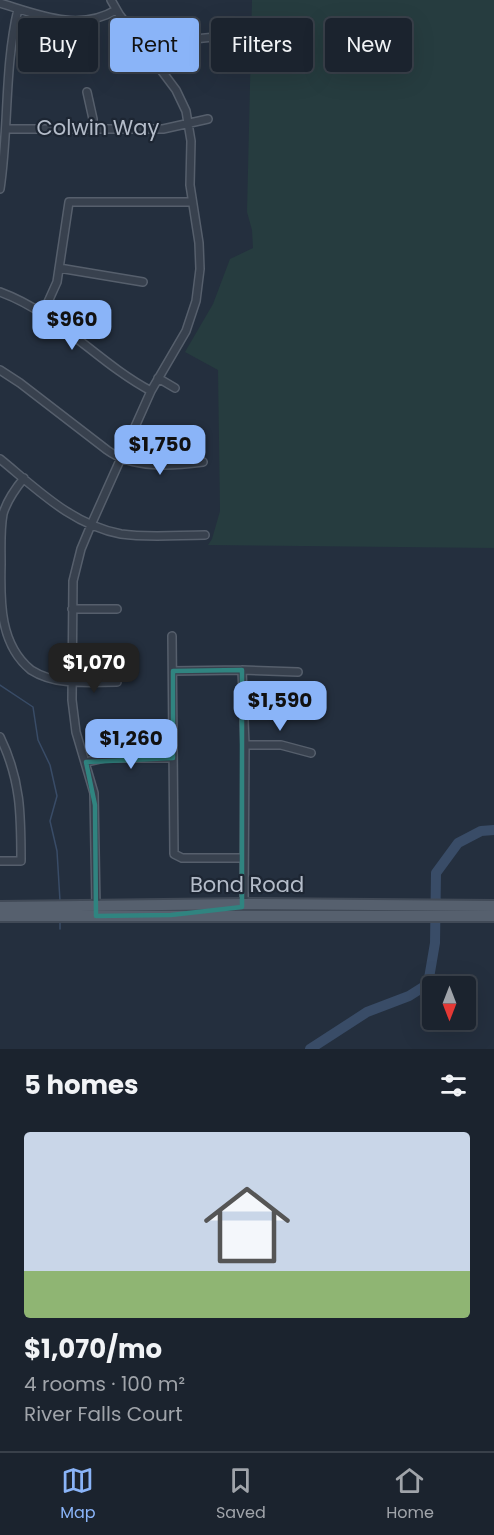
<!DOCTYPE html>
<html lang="en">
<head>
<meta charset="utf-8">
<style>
	:root { --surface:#1b232e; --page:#282f3a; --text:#f1f3f6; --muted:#a0a4aa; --line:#39404a; --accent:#8ab4f8 }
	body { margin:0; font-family:Poppins,sans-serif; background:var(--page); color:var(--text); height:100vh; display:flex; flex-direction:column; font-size:22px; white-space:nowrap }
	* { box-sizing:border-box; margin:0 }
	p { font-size:20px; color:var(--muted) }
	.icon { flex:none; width:33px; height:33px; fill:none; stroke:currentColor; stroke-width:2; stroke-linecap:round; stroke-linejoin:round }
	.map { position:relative; height:1049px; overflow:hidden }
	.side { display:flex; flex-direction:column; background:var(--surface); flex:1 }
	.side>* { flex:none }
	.hud { position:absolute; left:18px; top:18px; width:459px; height:54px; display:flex; gap:12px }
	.needle { width:39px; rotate:180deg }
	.controls { position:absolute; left:422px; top:976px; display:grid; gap:12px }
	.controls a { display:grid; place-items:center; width:54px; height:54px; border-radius:6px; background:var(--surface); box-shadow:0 6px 24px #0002,0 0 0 2px var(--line); font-size:30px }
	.price { position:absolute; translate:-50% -51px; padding:0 14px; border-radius:12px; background:var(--accent); color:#111; font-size:20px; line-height:39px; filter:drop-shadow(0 2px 3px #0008) }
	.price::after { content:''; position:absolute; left:50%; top:36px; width:18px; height:14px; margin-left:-9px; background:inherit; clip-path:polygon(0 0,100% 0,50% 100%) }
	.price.selected { background:#222; color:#fff }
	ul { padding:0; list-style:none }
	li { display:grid; align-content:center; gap:12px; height:318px; padding:0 24px }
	li span { display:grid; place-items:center; height:186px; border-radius:6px; color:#555 }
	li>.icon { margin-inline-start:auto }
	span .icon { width:108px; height:108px; fill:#fffc; stroke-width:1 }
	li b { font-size:26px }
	h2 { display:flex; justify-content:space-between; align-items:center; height:72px; padding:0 24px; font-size:26px }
	.chip { padding:0 21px; border-radius:6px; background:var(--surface); box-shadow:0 6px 24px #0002,0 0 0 2px var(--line); font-size:21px; line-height:54px }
	.chip.selected { background:var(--accent); color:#111 }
	.tabs { display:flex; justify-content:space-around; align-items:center; height:84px; border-top:2px solid var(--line); background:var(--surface); font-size:16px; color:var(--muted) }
	.tabs a { display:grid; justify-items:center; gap:3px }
	.tabs .selected { color:var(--accent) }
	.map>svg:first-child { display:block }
</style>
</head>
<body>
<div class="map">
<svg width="494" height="1049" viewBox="0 0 494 1049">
	<rect width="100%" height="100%" fill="#242f3e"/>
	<path fill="#263c3f" d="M252 0H494V548L208 545 212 539 220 511 218 370 185 352 213 304 230 259 253 248 252 230 247 212Z"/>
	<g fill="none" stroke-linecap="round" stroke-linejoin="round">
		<path stroke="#394c67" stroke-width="1.5" d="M0 685 33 707 38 740 50 765 57 796 50 821 57 851 60 901
			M60 921V929"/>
		<path stroke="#394c67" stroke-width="10" d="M310 1049 367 1012 409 996 428 984 435 943 436 873 458 843 481 831 494 830"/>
		<defs>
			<path id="street" d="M0 3C39 15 79 32 116 10
				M155 61C187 37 196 37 235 37
				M87 92 93 119V129
				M6 129H163L208 119
				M0 189C9 129 4 68 18 9
				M59 268 143 282
				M0 292C58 313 98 363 151 391
				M43 313 57 282 69 202H192
				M0 370 20 383 107 450C133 469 172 466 203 462
				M158 378 175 388
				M0 459C37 489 72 525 121 534 148 538 178 535 205 535
				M24 478C15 489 7 500 3 514 0 530 1 548 1 564 0 603 0 645 31 670 56 686 89 682 117 682
				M72 609H117
				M172 636 174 854 182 858H244
				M242 670 245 745 244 904
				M173 671 242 670 298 672
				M0 737C21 780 21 815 21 861H0
				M245 745H281L311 753
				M86 762 104 758H173
				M96 907 94 793 76 732 72 700 73 581 81 549 91 525 151 391 186 331 196 301 200 269 199 243 190 185 191 141 186 111 176 90 119 14 111 0"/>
			<path id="primary" d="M0 907 244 904 494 906
				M0 916H494"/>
		</defs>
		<use href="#street" stroke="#565f6c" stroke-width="10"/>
		<use href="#primary" stroke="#414a57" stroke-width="14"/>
		<use href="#street" stroke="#38414e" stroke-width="7"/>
		<use href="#primary" stroke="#56606e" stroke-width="10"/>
	</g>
	<path fill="none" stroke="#308480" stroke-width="4.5" stroke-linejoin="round" d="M242 670V907L171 915 96 916 95 805 86 762 173 758V671Z"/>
	<g text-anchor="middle" stroke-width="4.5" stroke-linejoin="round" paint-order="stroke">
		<g font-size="21" fill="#b4bcc9" stroke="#1d2633">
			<text x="98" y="135">Colwin Way</text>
			<text x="247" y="892">Bond Road</text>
		</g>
	</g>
</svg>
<div class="controls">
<a><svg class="needle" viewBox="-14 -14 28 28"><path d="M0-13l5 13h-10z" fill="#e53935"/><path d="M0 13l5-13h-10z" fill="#a0a4aa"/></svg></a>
</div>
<b class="price" style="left:72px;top:351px">$960</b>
<b class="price" style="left:160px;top:476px">$1,750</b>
<b class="price selected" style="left:94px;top:694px">$1,070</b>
<b class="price" style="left:280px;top:732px">$1,590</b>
<b class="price" style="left:131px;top:770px">$1,260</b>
<div class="hud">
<a class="chip">Buy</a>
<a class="chip selected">Rent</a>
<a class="chip">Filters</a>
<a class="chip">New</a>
</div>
</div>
<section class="side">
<h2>5 homes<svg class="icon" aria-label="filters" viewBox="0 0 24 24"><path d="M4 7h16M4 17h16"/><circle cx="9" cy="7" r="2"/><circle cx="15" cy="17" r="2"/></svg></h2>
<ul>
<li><span style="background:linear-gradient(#c9d6e8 75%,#8fb573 0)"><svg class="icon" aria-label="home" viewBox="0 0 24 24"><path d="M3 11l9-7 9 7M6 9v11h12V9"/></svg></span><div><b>$1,070/mo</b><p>4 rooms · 100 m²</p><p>River Falls Court</p></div></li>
</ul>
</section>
<nav class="tabs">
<a class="selected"><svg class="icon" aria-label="map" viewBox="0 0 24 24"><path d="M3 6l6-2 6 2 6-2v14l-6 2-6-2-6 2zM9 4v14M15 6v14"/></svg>Map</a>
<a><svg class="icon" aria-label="saved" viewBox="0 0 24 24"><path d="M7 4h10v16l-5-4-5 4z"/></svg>Saved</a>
<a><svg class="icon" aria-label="home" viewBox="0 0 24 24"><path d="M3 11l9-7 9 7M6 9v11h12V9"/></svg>Home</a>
</nav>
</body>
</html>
